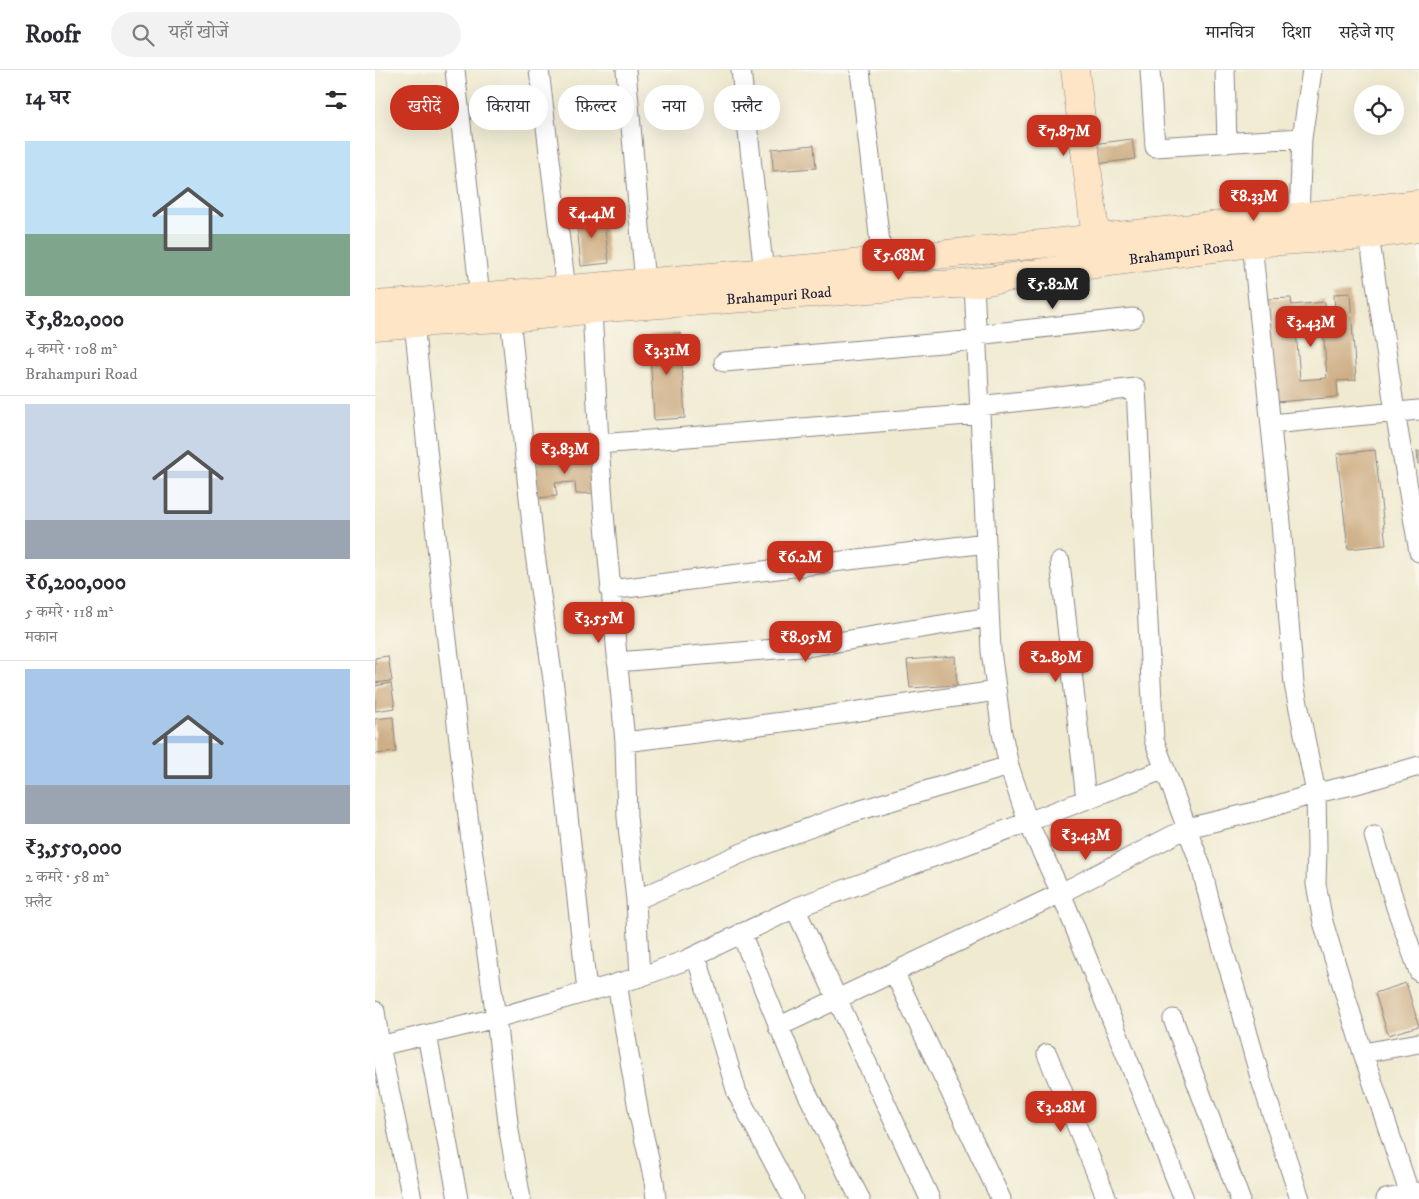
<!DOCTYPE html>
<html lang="hi">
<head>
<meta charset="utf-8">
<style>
	:root { --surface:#fff; --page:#f2f2f3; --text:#2b2b33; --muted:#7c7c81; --line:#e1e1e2; --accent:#c8321e }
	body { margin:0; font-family:"IM FELL DW Pica","Noto Serif Devanagari",serif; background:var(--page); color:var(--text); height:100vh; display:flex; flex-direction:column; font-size:19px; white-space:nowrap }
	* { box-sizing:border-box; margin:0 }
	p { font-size:16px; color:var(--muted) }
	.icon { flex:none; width:28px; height:28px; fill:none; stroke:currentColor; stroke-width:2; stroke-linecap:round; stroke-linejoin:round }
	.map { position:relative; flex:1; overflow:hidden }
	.sheet { display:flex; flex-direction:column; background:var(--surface); width:375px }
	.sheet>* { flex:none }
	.guide { position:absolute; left:15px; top:15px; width:475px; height:45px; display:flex; gap:10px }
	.controls { position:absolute; left:979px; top:15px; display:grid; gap:10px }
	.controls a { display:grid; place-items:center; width:50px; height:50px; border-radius:50%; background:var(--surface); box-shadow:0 5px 20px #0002; font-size:25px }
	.price { position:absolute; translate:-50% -42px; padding:0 11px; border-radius:10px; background:var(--accent); color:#fff; font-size:16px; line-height:32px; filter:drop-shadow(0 1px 2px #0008) }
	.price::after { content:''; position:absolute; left:50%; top:30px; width:15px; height:11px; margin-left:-8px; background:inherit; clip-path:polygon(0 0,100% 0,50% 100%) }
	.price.on { background:#222; color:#fff }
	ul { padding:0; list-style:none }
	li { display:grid; align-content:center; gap:10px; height:265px; padding:0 25px }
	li+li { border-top:1px solid var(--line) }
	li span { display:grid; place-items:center; height:155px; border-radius:0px; color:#555 }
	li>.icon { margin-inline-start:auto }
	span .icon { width:90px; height:90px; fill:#fffc; stroke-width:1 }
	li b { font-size:21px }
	h2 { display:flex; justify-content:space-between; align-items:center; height:60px; padding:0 25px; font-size:21px }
	.pill { padding:0 18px; border-radius:22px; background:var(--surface); box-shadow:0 5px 20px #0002; font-size:18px; line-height:45px }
	.pill.on { background:var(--accent); color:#fff }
	header { display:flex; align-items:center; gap:30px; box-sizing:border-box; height:70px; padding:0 25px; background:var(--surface); border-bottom:1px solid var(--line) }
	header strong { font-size:24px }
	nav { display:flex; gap:28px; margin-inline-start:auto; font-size:18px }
	.search { width:350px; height:45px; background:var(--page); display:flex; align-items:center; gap:12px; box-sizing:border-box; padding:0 18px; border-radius:28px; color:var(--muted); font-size:19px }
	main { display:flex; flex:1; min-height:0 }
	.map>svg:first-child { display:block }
</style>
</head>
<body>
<header>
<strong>Roofr</strong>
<div class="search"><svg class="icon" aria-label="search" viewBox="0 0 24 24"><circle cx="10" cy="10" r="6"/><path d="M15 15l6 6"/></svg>यहाँ खोजें</div>
<nav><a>मानचित्र</a><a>दिशा</a><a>सहेजे गए</a></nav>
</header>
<main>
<section class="sheet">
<h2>14 घर<svg class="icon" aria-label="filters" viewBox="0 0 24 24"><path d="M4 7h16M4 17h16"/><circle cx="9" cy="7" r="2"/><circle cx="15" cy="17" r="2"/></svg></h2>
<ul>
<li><span style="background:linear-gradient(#bfe0f5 60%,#7fa58c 0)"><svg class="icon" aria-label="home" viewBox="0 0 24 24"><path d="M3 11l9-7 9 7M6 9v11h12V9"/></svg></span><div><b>₹5,820,000</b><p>4 कमरे · 108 m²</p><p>Brahampuri Road</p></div></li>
<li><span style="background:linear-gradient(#c9d6e8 75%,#9aa5b1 0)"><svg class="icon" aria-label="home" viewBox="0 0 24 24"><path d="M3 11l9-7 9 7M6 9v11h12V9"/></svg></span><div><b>₹6,200,000</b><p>5 कमरे · 118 m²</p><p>मकान</p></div></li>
<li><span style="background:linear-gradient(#a9c7e8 75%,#9aa5b1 0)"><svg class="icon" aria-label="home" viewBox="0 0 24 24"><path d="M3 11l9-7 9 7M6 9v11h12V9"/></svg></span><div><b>₹3,550,000</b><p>2 कमरे · 58 m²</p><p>फ़्लैट</p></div></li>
</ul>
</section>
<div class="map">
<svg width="1044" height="1129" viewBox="0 0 1044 1129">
	<rect width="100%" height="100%" fill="#fbf7ec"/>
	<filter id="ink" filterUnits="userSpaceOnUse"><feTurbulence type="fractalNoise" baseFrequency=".02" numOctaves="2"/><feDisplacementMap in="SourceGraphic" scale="10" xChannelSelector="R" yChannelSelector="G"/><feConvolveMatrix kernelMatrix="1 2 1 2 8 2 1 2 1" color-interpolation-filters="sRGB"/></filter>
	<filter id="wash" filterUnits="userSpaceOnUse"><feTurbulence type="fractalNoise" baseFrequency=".0096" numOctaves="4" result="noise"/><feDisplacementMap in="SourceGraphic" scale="20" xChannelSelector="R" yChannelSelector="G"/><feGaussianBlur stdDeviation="1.12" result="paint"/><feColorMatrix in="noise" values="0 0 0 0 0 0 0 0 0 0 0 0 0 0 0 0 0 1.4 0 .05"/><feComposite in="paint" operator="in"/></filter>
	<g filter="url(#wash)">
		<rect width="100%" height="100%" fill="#f0ead1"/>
		<g id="blocks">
			<path fill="#ceaf86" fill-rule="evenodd" d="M757 69 760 89 713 95 710 75Z
				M439 75 441 98 398 101 397 79Z
				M228 142 234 193 206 196 201 145Z
				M975 223 981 310 962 311 963 327 901 332 892 229 916 228 917 235 950 232 951 244H960L959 224ZM948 258 952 308 925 310 921 260Z
				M305 263 310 348 279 350 274 265Z
				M1000 380 1011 475 973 479 962 384Z
				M1042 381H1044V394H1043Z
				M218 386 221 423 201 424 200 412 180 413 182 426 163 428 159 391Z
				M13 586 17 611 0 613V588Z
				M580 586 582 615 535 618 532 590Z
				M16 613 20 638 0 641V616Z
				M18 647 21 682 0 684V649Z
				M1031 913 1044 956 1013 965 1000 923Z"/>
		</g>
	</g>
	<g filter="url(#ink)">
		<use href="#blocks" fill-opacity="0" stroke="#898686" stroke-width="1"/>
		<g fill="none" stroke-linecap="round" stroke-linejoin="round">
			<defs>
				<path id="street" d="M80 0 105 227
					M164 0 191 220
					M251 0 270 213
					M366 0 389 203
					M485 0 507 191
					M775 0 780 77 927 68
					M850 0 852 73
					M924 147 927 68 937 0
					M994 165 1020 342 1044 482
					M877 173 906 453 919 614 941 723 942 778 941 814 948 852 988 983 1035 1125
					M599 213 616 581 627 663 634 696 653 752 686 823 809 1129
					M217 239 224 374 229 444 250 672 252 747 261 830 265 907
					M135 247 160 484 179 617 212 921
					M39 252 70 553 96 771 121 948 134 1061 146 1129
					M601 265 758 248
					M349 292 601 270
					M604 336 761 318 779 670 826 796 839 849 864 932 885 1007 925 1129
					M896 354 1044 340
					M224 374 605 344
					M685 492 711 730
					M235 520 611 473
					M242 592 438 576 614 547
					M250 672 423 650 621 621
					M999 766 1021 837 1044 902
					M261 830 367 783 469 745 634 696
					M420 838 555 1129
					M366 863 428 1015 485 1129
					M321 885 362 1023 418 1129
					M519 902 626 1129
					M242 913 264 1045 279 1111 281 1129
					M0 941 5 976 37 1129
					M798 949 865 1129
					M403 957 686 823 812 758 884 741 941 723 982 714 1044 696
					M52 965 83 1129
					M0 977 121 948 265 907 311 890 420 838 653 752 790 699
					M988 983 1044 973
					M672 984 732 1129
					M1011 1129 1044 1122"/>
				<g id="secondary">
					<path d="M700 0 721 169"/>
					<path d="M0 235 43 232 439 198 1044 134"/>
					<path id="s1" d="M0 256C72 249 146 250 217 239L509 218 599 213 721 194 877 173 994 165 1044 158"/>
				</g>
			</defs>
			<use href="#street" stroke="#898686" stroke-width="21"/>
			<use href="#secondary" stroke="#898686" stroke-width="29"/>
			<use href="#street" stroke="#fff" stroke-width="19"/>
			<use href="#secondary" stroke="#fde5c5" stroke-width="28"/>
		</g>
	</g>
	<g text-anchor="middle" stroke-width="5" stroke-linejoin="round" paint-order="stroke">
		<g font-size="15" fill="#22223b" stroke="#fbf7ec">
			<text dy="5" stroke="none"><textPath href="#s1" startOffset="810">Brahampuri Road</textPath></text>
			<text dy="5" stroke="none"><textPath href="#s1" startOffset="405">Brahampuri Road</textPath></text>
		</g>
	</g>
</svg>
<div class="controls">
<a><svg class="icon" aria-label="locate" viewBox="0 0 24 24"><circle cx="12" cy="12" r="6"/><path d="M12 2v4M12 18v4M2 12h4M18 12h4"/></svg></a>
</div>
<b class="price" style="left:689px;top:87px">₹7.87M</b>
<b class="price" style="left:879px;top:152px">₹8.33M</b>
<b class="price" style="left:217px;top:169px">₹4.4M</b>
<b class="price" style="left:524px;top:211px">₹5.68M</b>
<b class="price on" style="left:678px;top:240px">₹5.82M</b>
<b class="price" style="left:936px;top:278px">₹3.43M</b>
<b class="price" style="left:292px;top:306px">₹3.31M</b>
<b class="price" style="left:190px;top:405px">₹3.83M</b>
<b class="price" style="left:425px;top:513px">₹6.2M</b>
<b class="price" style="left:224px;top:574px">₹3.55M</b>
<b class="price" style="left:431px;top:593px">₹8.95M</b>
<b class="price" style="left:681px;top:613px">₹2.89M</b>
<b class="price" style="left:711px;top:791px">₹3.43M</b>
<b class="price" style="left:686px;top:1063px">₹3.28M</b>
<div class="guide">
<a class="pill on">खरीदें</a>
<a class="pill">किराया</a>
<a class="pill">फ़िल्टर</a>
<a class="pill">नया</a>
<a class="pill">फ़्लैट</a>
</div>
</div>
</main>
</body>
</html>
